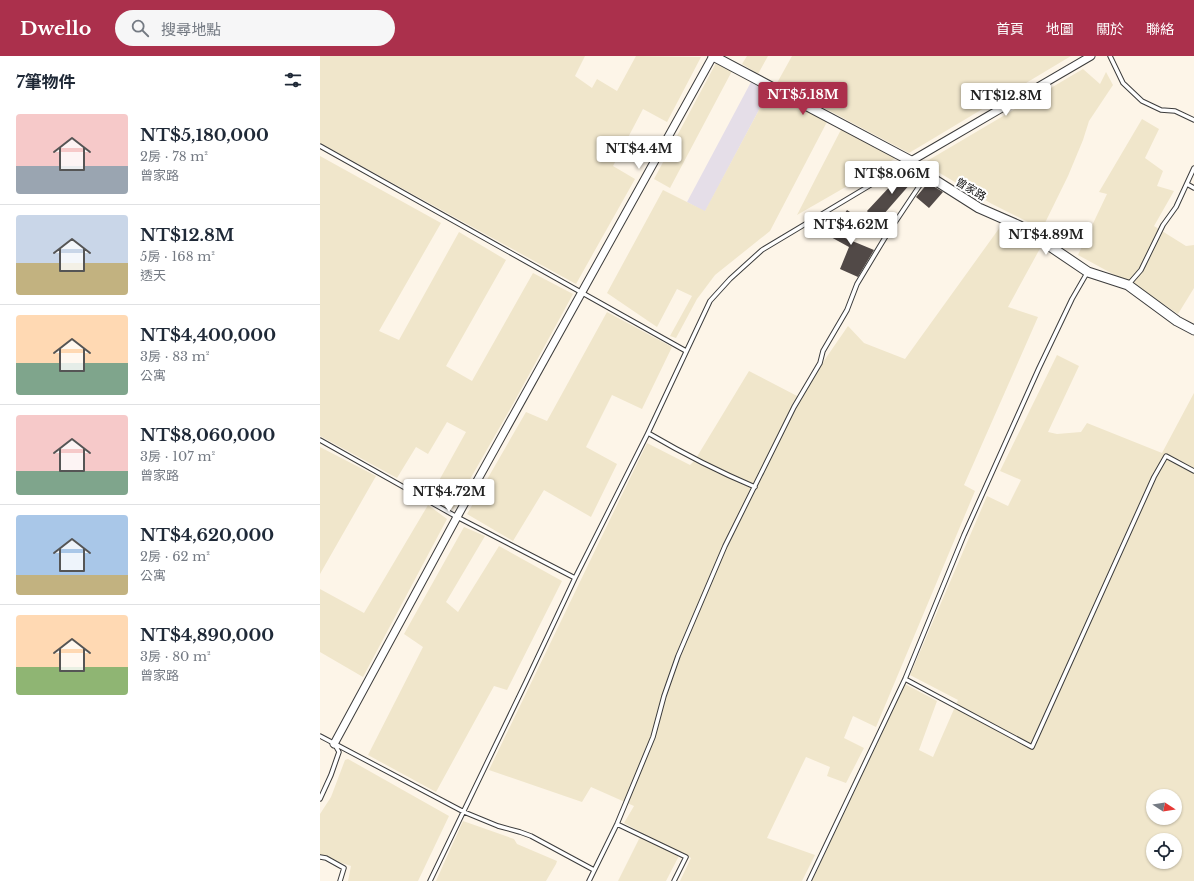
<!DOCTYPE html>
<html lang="zh-TW">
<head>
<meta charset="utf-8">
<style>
	:root { --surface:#fff; --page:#f6f6f7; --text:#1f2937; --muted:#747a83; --line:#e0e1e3; --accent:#ab304c }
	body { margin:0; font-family:"Libre Baskerville","Noto Sans TC",serif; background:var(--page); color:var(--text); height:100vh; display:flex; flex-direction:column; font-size:15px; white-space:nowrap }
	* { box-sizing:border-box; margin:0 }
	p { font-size:13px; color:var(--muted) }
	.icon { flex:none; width:22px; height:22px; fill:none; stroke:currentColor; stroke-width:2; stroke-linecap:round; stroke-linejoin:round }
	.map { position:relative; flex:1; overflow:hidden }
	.side { display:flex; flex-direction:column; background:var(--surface); width:320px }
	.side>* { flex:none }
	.needle { width:26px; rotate:102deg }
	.tools { position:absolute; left:826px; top:733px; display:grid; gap:8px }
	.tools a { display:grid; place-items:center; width:36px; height:36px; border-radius:50%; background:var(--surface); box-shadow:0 1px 3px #0004; font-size:20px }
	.price { position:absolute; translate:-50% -34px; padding:0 9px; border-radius:4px; background:#fff; color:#222; font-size:13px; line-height:26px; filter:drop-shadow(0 1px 2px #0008) }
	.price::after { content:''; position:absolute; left:50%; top:24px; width:12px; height:9px; margin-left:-6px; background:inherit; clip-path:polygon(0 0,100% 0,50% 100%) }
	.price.on { background:var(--accent); color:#fff }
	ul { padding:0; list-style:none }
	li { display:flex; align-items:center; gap:12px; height:100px; padding:0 16px }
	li+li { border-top:1px solid var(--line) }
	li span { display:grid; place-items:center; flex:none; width:112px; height:80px; border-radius:4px; color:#555 }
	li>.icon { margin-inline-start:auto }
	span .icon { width:48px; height:48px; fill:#fffc; stroke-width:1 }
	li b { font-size:17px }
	h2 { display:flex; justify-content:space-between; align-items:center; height:48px; padding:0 16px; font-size:17px }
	header { display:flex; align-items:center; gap:24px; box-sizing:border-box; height:56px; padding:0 20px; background:var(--accent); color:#fff }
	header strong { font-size:19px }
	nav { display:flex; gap:22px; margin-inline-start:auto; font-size:14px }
	.search { width:280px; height:36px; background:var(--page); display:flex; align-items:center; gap:10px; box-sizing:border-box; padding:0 14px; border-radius:22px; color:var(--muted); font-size:15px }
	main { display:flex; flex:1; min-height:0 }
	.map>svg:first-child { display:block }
</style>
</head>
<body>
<header>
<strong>Dwello</strong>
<div class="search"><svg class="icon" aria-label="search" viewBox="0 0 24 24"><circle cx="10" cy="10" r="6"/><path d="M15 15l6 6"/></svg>搜尋地點</div>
<nav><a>首頁</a><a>地圖</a><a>關於</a><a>聯絡</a></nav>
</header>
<main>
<section class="side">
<h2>7筆物件<svg class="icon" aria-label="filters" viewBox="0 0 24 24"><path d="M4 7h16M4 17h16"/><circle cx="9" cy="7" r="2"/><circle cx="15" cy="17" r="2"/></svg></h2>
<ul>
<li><span style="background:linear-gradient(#f6c9c9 65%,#9aa5b1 0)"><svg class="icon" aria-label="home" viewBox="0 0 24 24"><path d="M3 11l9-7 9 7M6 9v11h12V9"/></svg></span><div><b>NT$5,180,000</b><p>2房 · 78 m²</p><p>曾家路</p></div></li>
<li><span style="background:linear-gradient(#c9d6e8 60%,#c2b280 0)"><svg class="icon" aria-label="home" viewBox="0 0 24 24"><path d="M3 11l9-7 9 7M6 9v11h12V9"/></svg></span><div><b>NT$12.8M</b><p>5房 · 168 m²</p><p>透天</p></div></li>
<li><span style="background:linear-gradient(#ffd9b3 60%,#7fa58c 0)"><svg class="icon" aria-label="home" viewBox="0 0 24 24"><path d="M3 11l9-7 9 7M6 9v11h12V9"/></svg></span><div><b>NT$4,400,000</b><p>3房 · 83 m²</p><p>公寓</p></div></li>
<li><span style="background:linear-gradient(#f6c9c9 70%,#7fa58c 0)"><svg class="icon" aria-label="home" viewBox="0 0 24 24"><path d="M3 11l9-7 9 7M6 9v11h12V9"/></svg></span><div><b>NT$8,060,000</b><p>3房 · 107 m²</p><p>曾家路</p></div></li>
<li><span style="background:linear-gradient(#a9c7e8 75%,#c2b280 0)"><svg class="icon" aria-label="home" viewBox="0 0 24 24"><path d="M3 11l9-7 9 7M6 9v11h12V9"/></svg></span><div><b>NT$4,620,000</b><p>2房 · 62 m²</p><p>公寓</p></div></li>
<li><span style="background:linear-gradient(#ffd9b3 65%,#8fb573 0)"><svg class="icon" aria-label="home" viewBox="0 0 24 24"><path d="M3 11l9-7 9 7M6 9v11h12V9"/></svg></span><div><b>NT$4,890,000</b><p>3房 · 80 m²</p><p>曾家路</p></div></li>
</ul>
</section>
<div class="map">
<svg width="874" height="825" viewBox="0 0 874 825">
	<rect width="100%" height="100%" fill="#fdf5e8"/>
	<path fill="#e5dee8" d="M431 26 449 35 385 156 367 146Z"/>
	<path fill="#f0e6cb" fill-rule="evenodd" d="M0 0H265L255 20 272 32 277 23 297 35 316 0 381 1 347 66 323 53 293 110 315 123 256 228 0 87Z
		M427 0H448L438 18 422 8Z
		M472 0H751L589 97 457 27Z
		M396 7 412 15 350 132 334 123Z
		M763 13 780 28 786 16 793 29 769 65 763 84 748 120 722 173 672 148 618 116 607 105Z
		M449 35 508 64 450 175 395 219 377 243 356 282 350 280 372 240 357 233 337 271 287 237 343 134 385 155Z
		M822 63 839 73 825 102 843 115 837 130 854 135 834 170 866 190 874 189V232L858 258 824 235 758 199 787 138 779 136Z
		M525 66 583 98 477 159 498 118Z
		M0 100 121 167 59 275 79 284 139 176 186 204 126 310 152 325 213 217 253 238 193 348 133 453 111 439 146 376 127 366 108 398 96 391 77 422 0 380Z
		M683 167 723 187 688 251 718 261 644 429 655 435 556 671 533 660 524 682 544 692 526 727 507 720 510 711 486 701 447 782 495 799 482 825H360L371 802 361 796 346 825H298L322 777 304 767 314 750 271 731 262 746 169 714 327 387 370 409 375 404 429 315 479 341 528 270 544 287 585 303Z
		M287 256 352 291 322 353 292 339 266 391 297 408 271 461 224 434 193 485 147 458 206 356 227 365Z
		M737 299 759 310 728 376 737 378 761 376 767 367 842 397 874 337V825H492L585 628 617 645 599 694 613 701 638 644 590 619 667 440 688 450 701 424 680 415ZM833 740H855V762H833ZM833 784H855V806H833Z
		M0 391 56 420 0 518Z
		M108 449 127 463 43 621 0 596V533L44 557Z
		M144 471 165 480 126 546 138 556 179 490 242 525 187 634 174 630 116 736 48 699 103 591 84 578Z
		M28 703 129 760 98 825H28L31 810 0 800V758L11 741 25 704Z
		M143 765 194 783 197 788 237 805 236 808 226 825H116Z"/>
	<path fill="#514947" d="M588 111 598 119 556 167 547 155Z
		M608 127 623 136 609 152 596 141Z
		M527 154 539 162 525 182 554 194 538 221 520 213 529 191 509 180Z"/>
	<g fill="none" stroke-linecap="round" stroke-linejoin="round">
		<defs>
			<path id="service" d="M790 0 803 27 822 45 841 54 855 55 874 64
				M0 90 366 295
				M867 128 874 132
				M808 229 821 214 843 169 856 151 874 112
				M328 377C364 398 397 415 435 431
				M0 384 137 461 255 522
				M585 623 712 691 834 421 846 400 874 415
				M0 680 144 756 178 770 200 776 211 780 274 814
				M0 743 11 719 19 696 15 689
				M297 768 366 801 354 825
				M0 801 6 802 24 812 20 825
				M110 825 206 626 255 522 328 377 390 245 410 223 442 194 589 106
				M269 825 297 768 333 681 344 640 358 600 405 490 474 351 500 307 503 295 527 254 537 228 566 180 606 120
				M489 825 585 623 644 479 719 312 752 243 767 217"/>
			<path id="minor" d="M591 105 771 0
				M14 688 137 461 393 0"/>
			<path id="tertiary" d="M393 0 591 105 607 119 659 152 700 170 768 216 808 229 857 265 874 274"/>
		</defs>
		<use href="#service" stroke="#3c3c3c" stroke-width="5.5"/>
		<use href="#minor" stroke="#3c3c3c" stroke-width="9"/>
		<use href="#tertiary" stroke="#3c3c3c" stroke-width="11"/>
		<use href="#service" stroke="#fff" stroke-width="3.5"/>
		<use href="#minor" stroke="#fff" stroke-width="7"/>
		<use href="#tertiary" stroke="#fff" stroke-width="9"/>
	</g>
	<g text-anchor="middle" stroke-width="4" stroke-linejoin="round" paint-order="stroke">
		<g font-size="11" fill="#090909" stroke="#fff">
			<text transform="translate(651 133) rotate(31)" y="4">曾家路</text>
		</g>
	</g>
</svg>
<div class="tools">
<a><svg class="needle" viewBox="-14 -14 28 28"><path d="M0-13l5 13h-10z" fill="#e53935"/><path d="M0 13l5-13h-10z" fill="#747a83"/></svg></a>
<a><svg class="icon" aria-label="locate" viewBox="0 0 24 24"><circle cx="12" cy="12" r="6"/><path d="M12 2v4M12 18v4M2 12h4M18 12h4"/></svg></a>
</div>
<b class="price on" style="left:483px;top:60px">NT$5.18M</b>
<b class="price" style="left:686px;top:61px">NT$12.8M</b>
<b class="price" style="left:319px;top:114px">NT$4.4M</b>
<b class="price" style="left:572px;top:139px">NT$8.06M</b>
<b class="price" style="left:531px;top:190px">NT$4.62M</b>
<b class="price" style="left:726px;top:200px">NT$4.89M</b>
<b class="price" style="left:129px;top:457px">NT$4.72M</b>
</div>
</main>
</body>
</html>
